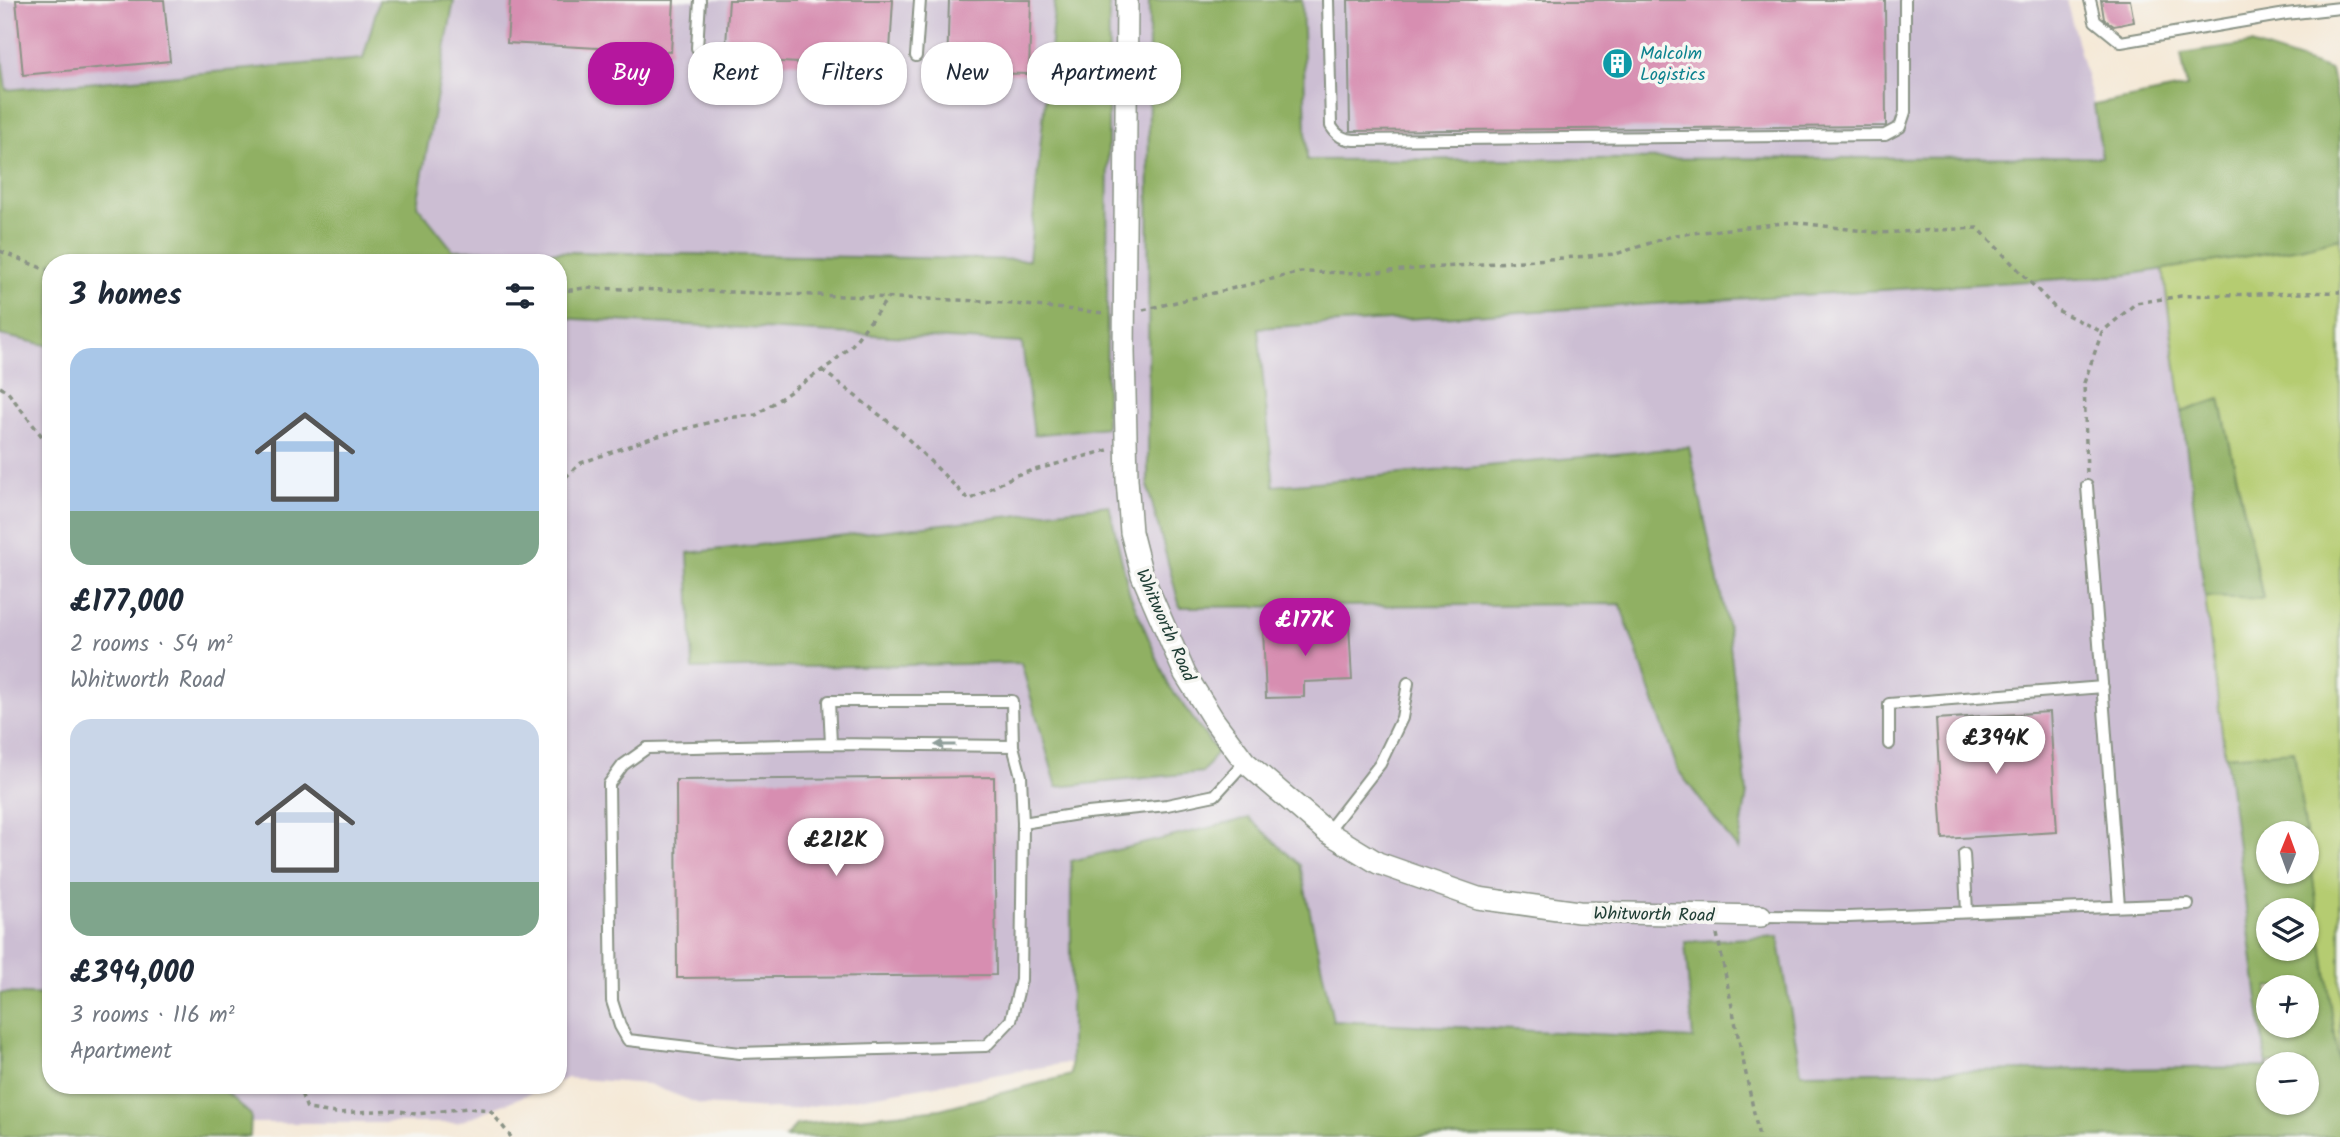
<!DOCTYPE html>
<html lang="en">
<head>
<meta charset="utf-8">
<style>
	:root { --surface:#fff; --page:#f2f2f3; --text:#1f2937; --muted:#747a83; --accent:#b5179e }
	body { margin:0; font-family:Kalam,sans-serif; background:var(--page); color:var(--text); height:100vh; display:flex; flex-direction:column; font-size:26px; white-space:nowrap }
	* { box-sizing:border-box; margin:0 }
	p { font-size:23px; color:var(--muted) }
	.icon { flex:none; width:38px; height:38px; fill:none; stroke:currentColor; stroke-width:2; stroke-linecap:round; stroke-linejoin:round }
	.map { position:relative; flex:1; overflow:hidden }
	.drawer { position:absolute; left:42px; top:254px; width:525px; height:840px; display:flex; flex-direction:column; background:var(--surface); border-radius:28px; box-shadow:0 2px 5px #0004 }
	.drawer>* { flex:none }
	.banner { position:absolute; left:588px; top:42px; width:665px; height:63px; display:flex; gap:14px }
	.needle { width:46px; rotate:1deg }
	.fabs { position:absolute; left:2256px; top:821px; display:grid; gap:14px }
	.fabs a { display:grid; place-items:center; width:63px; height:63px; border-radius:50%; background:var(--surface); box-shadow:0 2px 5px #0004; font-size:35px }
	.price { position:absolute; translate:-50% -60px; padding:0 16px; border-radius:24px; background:#fff; color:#222; font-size:23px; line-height:46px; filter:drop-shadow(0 2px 4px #0008) }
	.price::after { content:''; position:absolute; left:50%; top:42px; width:21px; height:16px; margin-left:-10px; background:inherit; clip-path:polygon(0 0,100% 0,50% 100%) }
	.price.current { background:var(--accent); color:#fff }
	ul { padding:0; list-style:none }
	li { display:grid; align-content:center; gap:14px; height:371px; padding:0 28px }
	li span { display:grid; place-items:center; height:217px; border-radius:21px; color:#555 }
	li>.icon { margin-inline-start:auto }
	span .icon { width:126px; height:126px; fill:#fffc; stroke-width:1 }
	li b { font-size:30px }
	h2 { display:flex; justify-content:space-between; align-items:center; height:84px; padding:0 28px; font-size:30px }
	.pill { padding:0 24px; border-radius:28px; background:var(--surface); box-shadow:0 2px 5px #0004; font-size:24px; line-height:63px }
	.pill.current { background:var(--accent); color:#fff }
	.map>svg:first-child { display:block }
</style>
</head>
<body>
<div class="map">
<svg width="2340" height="1137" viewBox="0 0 2340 1137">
	<rect width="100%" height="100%" fill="#f6f6f2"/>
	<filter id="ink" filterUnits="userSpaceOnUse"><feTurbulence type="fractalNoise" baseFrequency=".0143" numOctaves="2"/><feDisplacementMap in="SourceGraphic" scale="14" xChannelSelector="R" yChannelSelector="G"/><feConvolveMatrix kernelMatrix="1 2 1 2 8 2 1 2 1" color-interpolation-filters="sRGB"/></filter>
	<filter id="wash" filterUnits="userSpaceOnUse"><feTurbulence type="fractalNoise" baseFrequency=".00686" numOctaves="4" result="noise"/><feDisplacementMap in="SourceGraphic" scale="28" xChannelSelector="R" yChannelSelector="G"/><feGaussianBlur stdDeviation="1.57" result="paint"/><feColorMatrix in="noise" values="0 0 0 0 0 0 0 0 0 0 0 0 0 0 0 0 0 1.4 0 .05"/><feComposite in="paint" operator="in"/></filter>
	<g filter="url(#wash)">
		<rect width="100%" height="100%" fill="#f5e9d7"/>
		<path fill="#ccbed3" d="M0 0H2066L2094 105 2103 156 2155 204 2267 1067 1800 1073 1778 937 1694 1039 1333 1021 1186 1043 788 1110 702 1105 648 1084 567 1078 558 1082V262H51V1074L0 1060Z
			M93 1085H551L457 1123H235Z"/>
		<path fill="#b5cc71" stroke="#6a8452" stroke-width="2" d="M2340 238V1071L2294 752 2225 756 2205 597 2263 598 2220 399 2182 412 2163 269 2300 248Z"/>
		<path fill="#90b063" stroke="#58764c" stroke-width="2" fill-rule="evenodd" d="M379 0H454L417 205 453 250 1029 260 1055 0H1109L1106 427 1034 435 1022 343 558 318V262H51V346L0 335V45L6 90 363 59Z
			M1149 0H1302L1307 160 2102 157 2094 105 2187 87 2181 54 2251 44 2331 70 2340 112V238L2300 248 2126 275 1258 328 1274 486 1689 447 1728 628 1747 793 1738 850 1678 770 1620 604 1180 607 1148 488Z
			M2220 399 2263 599 2205 597 2182 412Z
			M1109 505 1129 592 1168 684 1217 752 1203 772 1057 787 1021 663 693 669 688 553Z
			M2294 751 2306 833H2268V872H2306L2307 836 2340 1071V1137H785L796 1125 940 1109 1071 1075V861L1249 818 1300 865 1333 1021 1693 1039 1685 942 1778 936 1801 1073 2267 1067 2226 756ZM2268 910H2306V948H2268ZM2306 987V1026H2268V987ZM2268 1064H2306V1102H2268Z
			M0 993 51 995V1085H217L251 1115 250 1137H0Z"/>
		<g id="blocks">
			<path fill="#d78eb1" d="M16 0H164L170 61 23 75Z
				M510 0H674L671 52 507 43Z
				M729 0H893L889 68 725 59Z
				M949 0H1031L1029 74 947 72Z
				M1348 0H1885L1886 126 1350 131Z
				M2101 0H2130L2134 22 2114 26 2104 19Z
				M1349 624 1352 680 1304 682V697L1266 698 1263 628Z
				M2050 712 2057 832 1943 839 1936 719Z
				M994 777 996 975 677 978 676 780Z"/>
		</g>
	</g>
	<g filter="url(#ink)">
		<use href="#blocks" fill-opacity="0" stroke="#8a9386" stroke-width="2"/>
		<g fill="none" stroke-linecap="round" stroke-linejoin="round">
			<defs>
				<path id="lane" d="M1328 0 1331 126C1337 136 1343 139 1354 140L1885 135 1900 127 1905 112V0
					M2090 0 2095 21 2121 42 2286 14 2340 8
					M697 48 700 0
					M916 56 920 0
					M2087 486 2119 906
					M831 744 647 748 623 765 609 784 612 1001 620 1026 628 1040 740 1053 986 1046 1011 1020 1021 980 1023 823 1021 776 1013 746 1012 701H829L831 744 1013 746
					M1889 744V704L2103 687
					M1023 823 1078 814 1167 805 1215 795 1245 762
					M1327 832 1380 764 1402 718 1408 683
					M1964 854 1967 912
					M1761 916 1848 917 2188 904"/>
				<path id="street" d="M1127 0 1124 352 1127 479 1131 532 1142 575 1185 674 1215 722 1245 762 1327 832 1378 863 1478 898 1579 912 1761 916"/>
			</defs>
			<use href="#lane" stroke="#8a9386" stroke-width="14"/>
			<use href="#street" stroke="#8a9386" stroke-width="24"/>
			<path stroke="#8a9386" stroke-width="3.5" stroke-dasharray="5 5" stroke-linecap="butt" d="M0 251 51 272
				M558 292 585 288 703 291 983 301 1105 313
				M1143 310 1301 272 1362 273 1616 254 1675 235 1793 222 1880 233 1978 228 2057 310 2102 332
				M822 370 899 430 969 500 1016 475 1108 450
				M0 387 7 391 51 448
				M2087 473 2084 383 2102 332 2136 303 2181 296 2340 292
				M558 484 581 463 651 438 726 418 756 415 831 364 852 345 888 298
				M1717 934 1759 1137
				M298 1085 307 1109 336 1113 395 1110 416 1114 468 1108 490 1110 511 1137"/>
			<use href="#lane" stroke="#fff" stroke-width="10"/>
			<use href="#street" stroke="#fff" stroke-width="21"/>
		</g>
		<defs><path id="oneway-solid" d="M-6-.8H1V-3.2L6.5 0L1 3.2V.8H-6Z" transform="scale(1.75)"/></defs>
		<use fill="#8f9e9a" href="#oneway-solid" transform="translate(945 745) rotate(-180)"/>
	</g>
	<defs>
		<symbol id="building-disc" viewBox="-11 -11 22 22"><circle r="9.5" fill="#0f9aa8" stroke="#f6f6f2"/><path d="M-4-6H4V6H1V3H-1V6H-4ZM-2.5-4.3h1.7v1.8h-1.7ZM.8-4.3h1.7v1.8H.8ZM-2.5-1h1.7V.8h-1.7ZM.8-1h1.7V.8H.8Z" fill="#fff"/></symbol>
	</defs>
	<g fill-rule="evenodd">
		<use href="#building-disc" x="1600" y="46" width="35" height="35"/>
	</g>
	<g text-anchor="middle" stroke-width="7" stroke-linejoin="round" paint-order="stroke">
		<g font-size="18" fill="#0d838f" stroke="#f6f6f2" text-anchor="start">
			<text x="1640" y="59">Malcolm<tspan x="1640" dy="21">Logistics</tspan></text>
		</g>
		<g font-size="18" fill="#1f3d34" stroke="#f6f6f2">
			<text transform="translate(1166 625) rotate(66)" y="6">Whitworth Road</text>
			<text transform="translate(1654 914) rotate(1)" y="6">Whitworth Road</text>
		</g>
	</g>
</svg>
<div class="fabs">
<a><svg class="needle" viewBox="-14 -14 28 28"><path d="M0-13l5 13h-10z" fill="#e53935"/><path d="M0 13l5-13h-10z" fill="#747a83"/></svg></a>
<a><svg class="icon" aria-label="layers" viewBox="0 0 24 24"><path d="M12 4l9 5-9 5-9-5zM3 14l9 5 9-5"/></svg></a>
<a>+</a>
<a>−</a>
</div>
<b class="price current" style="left:1305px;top:658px">£177K</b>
<b class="price" style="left:1996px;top:776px">£394K</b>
<b class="price" style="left:836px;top:878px">£212K</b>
<div class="banner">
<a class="pill current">Buy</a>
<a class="pill">Rent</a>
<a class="pill">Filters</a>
<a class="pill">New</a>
<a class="pill">Apartment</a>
</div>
<section class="drawer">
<h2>3 homes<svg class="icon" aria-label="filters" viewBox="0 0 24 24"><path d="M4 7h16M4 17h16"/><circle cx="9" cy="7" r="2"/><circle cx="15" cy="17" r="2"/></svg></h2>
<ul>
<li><span style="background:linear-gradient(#a9c7e8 75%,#7fa58c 0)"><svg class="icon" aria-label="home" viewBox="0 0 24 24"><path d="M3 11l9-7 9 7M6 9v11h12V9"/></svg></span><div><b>£177,000</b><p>2 rooms · 54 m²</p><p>Whitworth Road</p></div></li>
<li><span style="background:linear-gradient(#c9d6e8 75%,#7fa58c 0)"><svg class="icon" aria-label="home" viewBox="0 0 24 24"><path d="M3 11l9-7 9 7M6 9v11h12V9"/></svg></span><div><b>£394,000</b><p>3 rooms · 116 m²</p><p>Apartment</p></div></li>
</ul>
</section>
</div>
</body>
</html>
